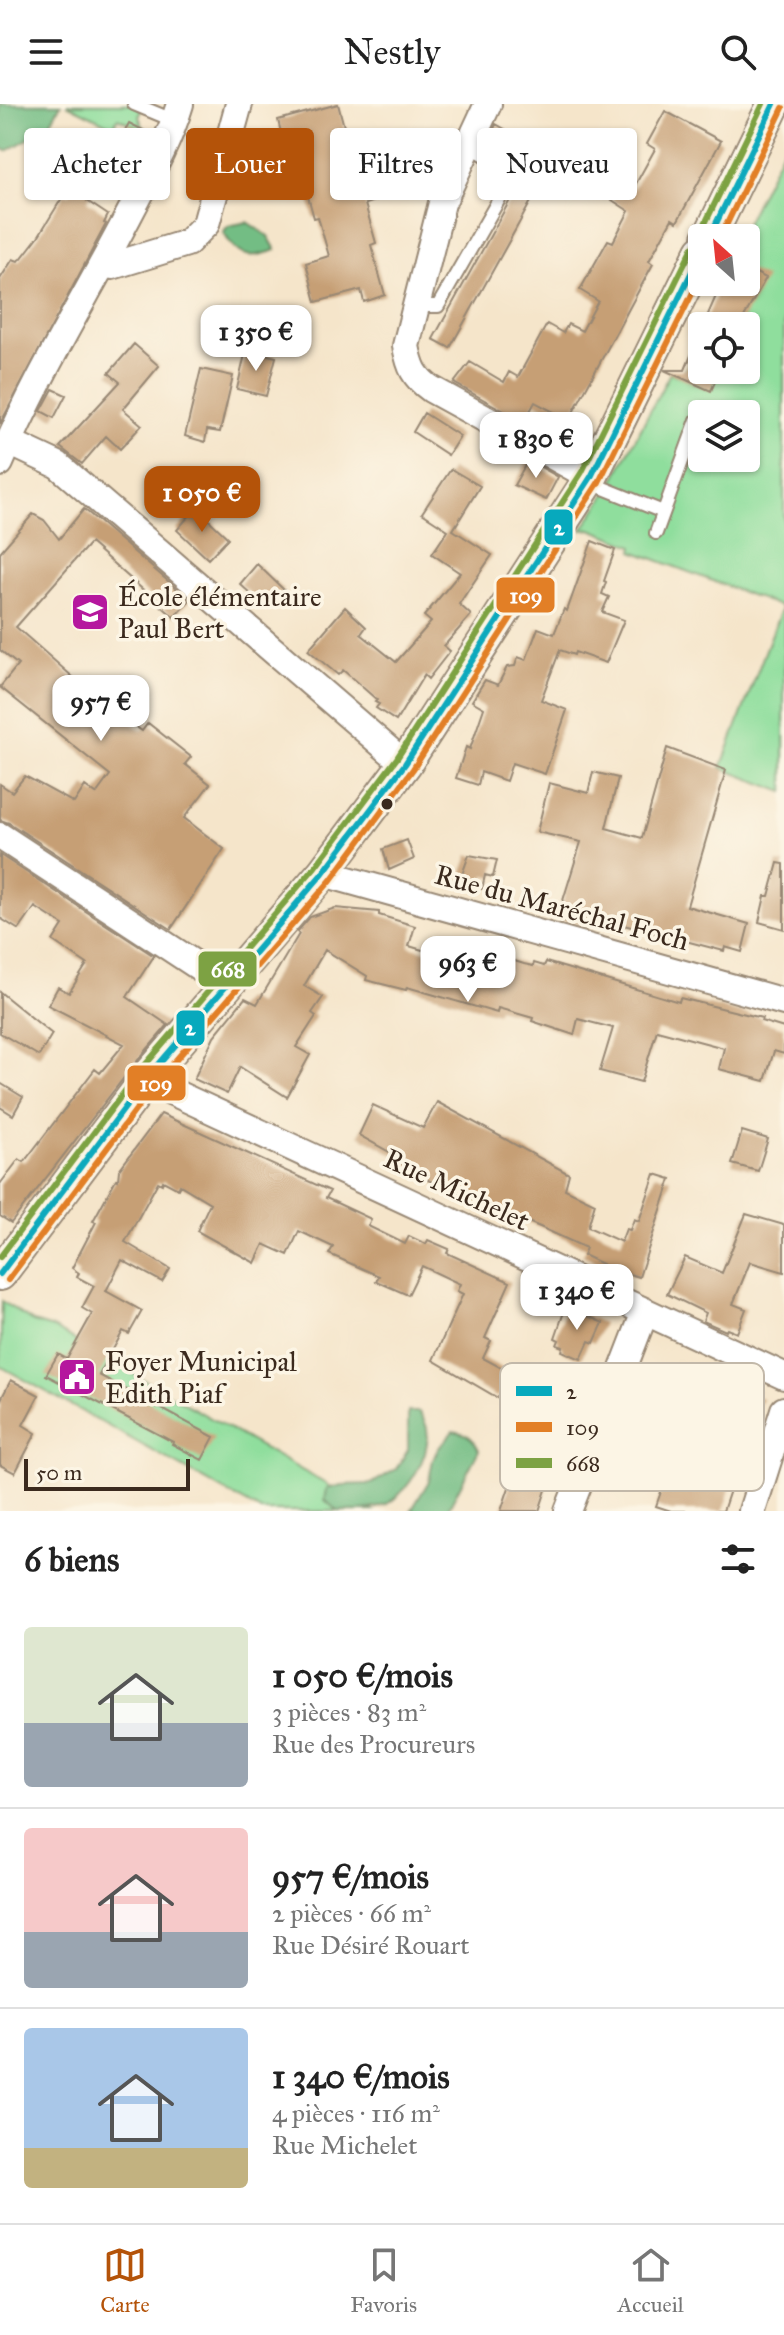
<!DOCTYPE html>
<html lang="fr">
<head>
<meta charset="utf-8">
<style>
	:root { --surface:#fff; --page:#f2f2f2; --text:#222; --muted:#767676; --line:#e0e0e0; --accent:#b45309 }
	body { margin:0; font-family:"IM FELL Great Primer",serif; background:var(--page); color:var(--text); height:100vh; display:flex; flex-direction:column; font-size:30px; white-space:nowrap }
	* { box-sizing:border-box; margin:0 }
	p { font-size:26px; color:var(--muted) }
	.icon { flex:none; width:44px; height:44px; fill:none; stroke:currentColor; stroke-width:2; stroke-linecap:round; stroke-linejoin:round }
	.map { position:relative; height:1407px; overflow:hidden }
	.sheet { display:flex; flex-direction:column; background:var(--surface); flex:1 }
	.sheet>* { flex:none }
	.top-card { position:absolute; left:24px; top:24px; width:736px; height:72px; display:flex; gap:16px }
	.needle { width:52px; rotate:333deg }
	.tools { position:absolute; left:688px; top:120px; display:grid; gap:16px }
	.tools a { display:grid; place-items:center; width:72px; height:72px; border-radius:8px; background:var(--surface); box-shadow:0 2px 6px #0004; font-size:40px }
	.scale { position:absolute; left:24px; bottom:20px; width:166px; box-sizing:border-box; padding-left:8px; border:4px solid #3b2a1e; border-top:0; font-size:22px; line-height:28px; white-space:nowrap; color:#3b2a1e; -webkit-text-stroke:6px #fcf5e5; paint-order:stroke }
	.price { position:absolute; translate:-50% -68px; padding:0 18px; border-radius:16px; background:#fff; color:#222; font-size:26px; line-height:52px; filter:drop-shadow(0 2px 4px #0008) }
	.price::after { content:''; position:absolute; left:50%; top:48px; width:24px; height:18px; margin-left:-12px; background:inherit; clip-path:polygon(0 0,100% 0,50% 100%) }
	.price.current { background:var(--accent); color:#fff }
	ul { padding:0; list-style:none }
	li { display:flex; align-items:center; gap:24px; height:200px; padding:0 24px }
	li+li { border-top:2px solid var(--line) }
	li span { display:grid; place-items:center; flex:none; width:224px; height:160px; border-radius:8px; color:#555 }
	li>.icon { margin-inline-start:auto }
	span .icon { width:96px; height:96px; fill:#fffc; stroke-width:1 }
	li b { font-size:34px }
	h2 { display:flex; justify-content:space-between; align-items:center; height:96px; padding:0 24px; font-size:34px }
	.chip { padding:0 28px; border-radius:8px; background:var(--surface); box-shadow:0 2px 6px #0004; font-size:28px; line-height:72px }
	.chip.current { background:var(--accent); color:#fff }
	header { display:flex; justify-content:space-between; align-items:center; height:104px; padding:0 24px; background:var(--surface); font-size:36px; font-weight:600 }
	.menu { display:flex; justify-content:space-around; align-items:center; height:112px; border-top:2px solid var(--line); background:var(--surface); font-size:22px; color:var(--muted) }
	.menu a { display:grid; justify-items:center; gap:4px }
	.menu .current { color:var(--accent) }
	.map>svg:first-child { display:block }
</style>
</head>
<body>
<header><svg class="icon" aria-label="menu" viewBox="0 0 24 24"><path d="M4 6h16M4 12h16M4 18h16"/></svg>Nestly<svg class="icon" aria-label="search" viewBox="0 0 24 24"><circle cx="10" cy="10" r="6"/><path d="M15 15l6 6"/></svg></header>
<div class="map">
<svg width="784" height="1407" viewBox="0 0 784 1407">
	<rect width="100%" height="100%" fill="#fcf5e5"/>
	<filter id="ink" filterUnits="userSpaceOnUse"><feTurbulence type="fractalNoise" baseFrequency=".0125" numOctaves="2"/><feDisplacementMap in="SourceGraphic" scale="16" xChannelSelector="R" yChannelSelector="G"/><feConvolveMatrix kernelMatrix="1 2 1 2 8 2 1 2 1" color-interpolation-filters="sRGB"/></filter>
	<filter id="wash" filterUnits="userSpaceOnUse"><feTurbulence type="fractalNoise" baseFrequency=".006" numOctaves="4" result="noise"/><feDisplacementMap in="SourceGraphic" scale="32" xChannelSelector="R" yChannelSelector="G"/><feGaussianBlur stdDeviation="1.8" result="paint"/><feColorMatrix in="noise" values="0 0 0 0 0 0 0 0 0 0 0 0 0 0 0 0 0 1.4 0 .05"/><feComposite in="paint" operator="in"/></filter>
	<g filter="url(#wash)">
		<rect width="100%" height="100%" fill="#f5e5ca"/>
		<path fill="#8fde9d" stroke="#65845e" stroke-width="2" fill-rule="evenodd" d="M67 0H142L139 13 145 27 118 14 113 23Z
			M784 42V688L721 664 782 503 633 447 634 442 591 425 582 426 608 387 670 269 682 273 702 225V266H746V222H703L746 178V134H739ZM702 310H746V354H702Z
			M2 1197 33 1218 53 1224 373 1407H261L0 1262Z"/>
		<path fill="#73bd84" stroke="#577451" stroke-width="2" d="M0 0H61L48 23 7 47 0 43Z
			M247 118 268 132 276 146C249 156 238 154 223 128L228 122Z
			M408 1308H419C422 1313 426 1318 427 1325 431 1351 409 1387 387 1400 372 1407 354 1407 337 1407L325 1396 327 1385 341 1381 371 1380 396 1365 408 1346Z
			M453 1327C467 1329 473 1333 479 1346L447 1407H411L429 1377 433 1355 438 1345Z"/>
		<g id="blocks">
			<path fill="#c69f74" d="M338 0 359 79 378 74 383 94 365 100 376 139 371 141 385 191 364 198 361 186 316 198 306 159 329 152 318 113 314 114 303 74 285 79 280 59 270 62 264 42 283 37 278 16Z
				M665 7 721 37 677 118 672 115 649 157 653 160 569 316 535 298 524 318 454 279 470 258 504 278 509 268 518 273 547 220 563 229 568 220 582 227 598 197 580 186 608 136 613 138 629 107 612 96 622 79 633 85 655 45 647 40Z
				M129 19 145 27 130 53 138 58 127 80 104 65 87 97 108 111 104 119 106 120 0 320V175L13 155 18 157 21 155 38 133 65 89 69 91 89 55 105 63Z
				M496 20 555 54 450 244 433 235 529 62 488 39Z
				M746 164 766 174 739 222H703L722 178H746Z
				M702 225V266H720L711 287 664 266H685Z
				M134 240 159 262 123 305 142 321 120 345 106 332 82 360 60 343 120 278 109 269Z
				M246 246 276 253 266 292 237 285Z
				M201 265 233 272 220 328 207 326 205 338 185 332Z
				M53 285 66 291 54 314 41 307Z
				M424 309 460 332 448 351 413 328Z
				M528 356 558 373 546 396 514 381Z
				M451 365 480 382 453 426 492 451 459 500 471 511 444 542 450 547 428 575 424 571 396 617 376 604 379 600 375 598 377 596 343 566 338 571 308 546 345 503 366 523 361 530 396 558 431 518 424 512 460 469 432 450 448 426 422 409Z
				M196 404 228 434 208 455 177 426Z
				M84 405 190 496 174 513 90 439 16 523 116 611 117 609 142 627 148 619 191 653 185 660 210 680 184 714 224 745 171 825 9 719 0 716V680L12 688 25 672 74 699 85 682 96 690 110 671 0 583 18 561 0 546V448L33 410 44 416 59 435Z
				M592 437 615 446 604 477 606 478 602 490 609 493 602 508 624 516 606 559 575 548 574 551 560 546 541 596 567 606 545 670 512 659 506 677 481 668 478 681 456 674 466 643 470 645 484 604 472 597 485 576 498 581 507 563 515 562 518 553 526 556 538 524 554 530 564 505 567 507Z
				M257 460 284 486 266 504 240 480Z
				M667 644 726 666 687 802 749 820 742 848 725 843 724 847 585 811 582 822 557 816 581 738 537 728 549 679 588 689 593 668 618 674 606 724 642 734Z
				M407 736 414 755 389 766 383 745Z
				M0 751 154 852 127 893 168 921 133 962 11 1119 0 1112V1080L19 1055 24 1058 95 965 100 969 124 940 48 901 58 883 69 889 87 860 53 837 63 821 35 803 19 826 0 814Z
				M469 751 497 756 493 773 485 771 482 785 459 779Z
				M778 759 784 760V825L759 818 765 792H769Z
				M335 804 379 808V811L415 822 409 842 460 857 464 841 524 860 533 862 534 859 544 862 546 858 679 898 680 894 762 914 761 917 784 924V950L774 947 765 977 719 965 724 944 657 926 641 978 600 967 613 924 578 915 574 931 532 917 533 914 498 904 497 909 407 883 406 886 366 876 367 872 325 846 304 882 323 893 312 909 316 912 296 943 310 951 287 993 240 963 227 990 194 975 214 932 245 894 257 900 299 830 297 828 310 813Z
				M0 888 52 930 39 952 0 929Z
				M0 979 23 993 13 1011 0 1003Z
				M437 998 569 1070 565 1085 595 1099 588 1123 621 1138 626 1125 630 1126 634 1115 639 1117 655 1070 671 1075 639 1173 610 1164 583 1151 586 1144 540 1123 411 1069 413 1064 396 1057 398 1053 359 1031 373 1001 423 1024Z
				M161 1010 330 1087 326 1094 371 1115 368 1122 405 1140 409 1132 426 1140 428 1136 449 1145 447 1149 510 1178 485 1234 491 1237 483 1254 511 1269 498 1294 433 1256 463 1190 457 1187 460 1180 422 1162 408 1191 376 1177 379 1172 329 1150 333 1143 299 1127 288 1151 264 1140 255 1159 197 1127 210 1099 180 1081 178 1085 163 1077 162 1080 158 1078 125 1138 170 1165 162 1178 122 1156 106 1187 142 1207 129 1230 123 1227 99 1271 214 1333 202 1356 172 1340 173 1338 46 1271 58 1250 67 1255 92 1210 82 1204 94 1182 77 1173 79 1169 72 1164 96 1118 93 1117 116 1075 118 1076 119 1066Z
				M742 1027 768 1035 758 1067 732 1060Z
				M746 1110 784 1121V1168L750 1158 733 1200 746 1205 737 1229 727 1225 726 1227 703 1217 706 1209 667 1190 685 1153 722 1169Z
				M566 1202 603 1219 594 1239 589 1237 581 1255 562 1247 563 1243 557 1241 559 1236 555 1234Z
				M658 1268 692 1284 696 1274 710 1280 711 1274 740 1288 744 1279 759 1286 757 1292 762 1294 745 1341 726 1335 713 1375 732 1380 723 1407H671L656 1402 668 1368 656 1364 662 1343 624 1328 635 1300 642 1302Z
				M11 1276 39 1291 23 1321 36 1329 15 1369 0 1361V1297Z
				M536 1324 559 1333 545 1369 551 1371 539 1407H501L517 1360 521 1361Z"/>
		</g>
	</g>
	<g filter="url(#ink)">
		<use href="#blocks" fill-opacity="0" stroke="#988874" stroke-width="2"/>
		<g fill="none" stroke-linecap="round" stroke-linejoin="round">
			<defs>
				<path id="service" d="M134 0 175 17
					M418 202H438L514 69 467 40
					M591 379 663 408
					M656 429 697 316"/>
				<path id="minor" d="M488 0 442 99 406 242C410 263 414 273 431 285L591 373
					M104 160 112 162 187 139 206 120 239 0
					M9 338 58 361 405 660
					M0 359C37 271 88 190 132 105 150 71 169 37 180 0
					M0 732 225 880
					M323 769 784 898
					M148 973 166 985 784 1272
					M568 1407 645 1208
					M752 1407 784 1306"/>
				<path id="tertiary" d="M709 134 774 0
					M0 1170 148 973 323 769 405 660 591 373 702 147"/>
			</defs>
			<use href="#service" stroke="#988874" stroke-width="16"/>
			<use href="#minor" stroke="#988874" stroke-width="30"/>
			<use href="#tertiary" stroke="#988874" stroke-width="36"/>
			<use href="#service" stroke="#fff" stroke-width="12"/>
			<use href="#minor" stroke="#fff" stroke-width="26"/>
			<use href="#tertiary" stroke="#fff" stroke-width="32"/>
			<defs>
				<path id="bus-1" d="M709 134 774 0
					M0 1170 148 973 323 769 405 660 591 373 702 147"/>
				<path id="bus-2" d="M720 134 783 4
					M8 1176 156 979 331 776 413 665 599 378 702 170"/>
				<path id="bus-3" d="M700 130 763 0
					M0 1153 140 967 315 763 397 654 582 368 693 143"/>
			</defs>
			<use href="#bus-1" stroke="#fcf5e5" stroke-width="12"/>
			<use href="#bus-2" stroke="#fcf5e5" stroke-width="12"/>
			<use href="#bus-3" stroke="#fcf5e5" stroke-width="12"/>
			<use href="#bus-1" stroke="#07a9bd" stroke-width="6"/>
			<use href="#bus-2" stroke="#e27f26" stroke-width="6"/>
			<use href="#bus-3" stroke="#7da243" stroke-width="6"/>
		</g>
	</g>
	<defs>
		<symbol id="school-square" viewBox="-11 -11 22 22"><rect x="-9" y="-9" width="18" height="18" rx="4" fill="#b5179e" stroke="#fcf5e5"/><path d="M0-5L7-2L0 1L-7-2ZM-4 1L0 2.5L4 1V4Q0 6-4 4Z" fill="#fff"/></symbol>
		<symbol id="civic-square" viewBox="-11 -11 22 22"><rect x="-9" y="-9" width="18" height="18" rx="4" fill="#b5179e" stroke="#fcf5e5"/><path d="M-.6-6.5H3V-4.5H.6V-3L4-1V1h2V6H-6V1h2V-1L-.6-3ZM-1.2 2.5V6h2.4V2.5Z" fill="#fff"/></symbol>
	</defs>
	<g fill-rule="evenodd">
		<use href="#school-square" x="68" y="486" width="44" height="44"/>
		<use href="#civic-square" x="55" y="1251" width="44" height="44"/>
	</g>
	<circle fill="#3b2a1e" stroke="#fcf5e5" stroke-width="3" cx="387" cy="700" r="7"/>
	<g text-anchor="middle" stroke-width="7" stroke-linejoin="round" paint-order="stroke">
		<g font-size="28" fill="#3b2a1e" stroke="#fcf5e5" text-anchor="start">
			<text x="118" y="502">École élémentaire<tspan x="118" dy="32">Paul Bert</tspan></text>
			<text x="105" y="1267">Foyer Municipal<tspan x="105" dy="32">Edith Piaf</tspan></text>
		</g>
		<g font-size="28" fill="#3b2a1e" stroke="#fcf5e5">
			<text transform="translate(562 803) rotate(15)" y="10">Rue du Maréchal Foch</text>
			<text transform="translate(457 1085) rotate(25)" y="10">Rue Michelet</text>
		</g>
	</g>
	<rect x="500" y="1259" width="264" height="128" rx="12" fill="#fcf5e5" stroke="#c2b8a9" stroke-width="2"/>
	<rect x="516" y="1282" width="36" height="10" fill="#07a9bd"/>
	<rect x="516" y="1318" width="36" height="10" fill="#e27f26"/>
	<rect x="516" y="1354" width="36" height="10" fill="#7da243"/>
	<g font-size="22" fill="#3b2a1e">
		<text x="566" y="1295">2</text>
		<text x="566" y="1331">109</text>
		<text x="566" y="1367">668</text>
	</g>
	<g stroke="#fcf5e5" stroke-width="3">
		<rect x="543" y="404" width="31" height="38" rx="8" fill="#07a9bd"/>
		<rect x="495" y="472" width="61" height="38" rx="8" fill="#e27f26"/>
		<rect x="197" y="846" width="61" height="38" rx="8" fill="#7da243"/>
		<rect x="175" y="905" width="31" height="38" rx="8" fill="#07a9bd"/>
		<rect x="126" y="960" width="61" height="38" rx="8" fill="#e27f26"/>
	</g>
	<g font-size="22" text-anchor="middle" font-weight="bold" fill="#fff">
		<text x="559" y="431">2</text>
		<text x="526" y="499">109</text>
		<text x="228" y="873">668</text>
		<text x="190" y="931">2</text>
		<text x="156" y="987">109</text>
	</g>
</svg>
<div class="tools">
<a><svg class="needle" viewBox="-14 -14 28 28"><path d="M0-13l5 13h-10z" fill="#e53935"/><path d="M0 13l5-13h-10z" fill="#767676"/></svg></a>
<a><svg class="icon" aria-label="locate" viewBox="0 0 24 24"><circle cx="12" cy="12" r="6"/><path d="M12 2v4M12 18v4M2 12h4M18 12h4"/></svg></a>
<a><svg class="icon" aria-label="layers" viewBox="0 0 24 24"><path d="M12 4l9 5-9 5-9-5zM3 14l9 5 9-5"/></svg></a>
</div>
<div class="scale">50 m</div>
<b class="price" style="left:256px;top:269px">1 350 €</b>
<b class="price" style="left:536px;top:376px">1 830 €</b>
<b class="price current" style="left:202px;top:430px">1 050 €</b>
<b class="price" style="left:101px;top:639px">957 €</b>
<b class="price" style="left:468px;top:900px">963 €</b>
<b class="price" style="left:577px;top:1228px">1 340 €</b>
<div class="top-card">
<a class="chip">Acheter</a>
<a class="chip current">Louer</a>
<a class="chip">Filtres</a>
<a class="chip">Nouveau</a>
</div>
</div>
<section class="sheet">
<h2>6 biens<svg class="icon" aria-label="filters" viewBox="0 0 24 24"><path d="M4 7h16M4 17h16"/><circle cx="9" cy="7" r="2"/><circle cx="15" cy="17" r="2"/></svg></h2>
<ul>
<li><span style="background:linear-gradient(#dfe7d0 60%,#9aa5b1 0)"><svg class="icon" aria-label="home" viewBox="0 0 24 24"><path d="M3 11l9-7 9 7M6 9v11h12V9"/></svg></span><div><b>1 050 €/mois</b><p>3 pièces · 83 m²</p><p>Rue des Procureurs</p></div></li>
<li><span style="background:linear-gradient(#f6c9c9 65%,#9aa5b1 0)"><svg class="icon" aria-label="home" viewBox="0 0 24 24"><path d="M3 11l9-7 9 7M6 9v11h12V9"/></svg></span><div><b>957 €/mois</b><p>2 pièces · 66 m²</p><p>Rue Désiré Rouart</p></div></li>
<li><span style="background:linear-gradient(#a9c7e8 75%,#c2b280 0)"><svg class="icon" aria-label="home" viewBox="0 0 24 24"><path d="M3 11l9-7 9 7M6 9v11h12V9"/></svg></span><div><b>1 340 €/mois</b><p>4 pièces · 116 m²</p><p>Rue Michelet</p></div></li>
</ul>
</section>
<nav class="menu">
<a class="current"><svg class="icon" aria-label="map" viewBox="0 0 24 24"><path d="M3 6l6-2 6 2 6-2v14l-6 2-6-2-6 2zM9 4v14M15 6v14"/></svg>Carte</a>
<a><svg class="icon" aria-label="saved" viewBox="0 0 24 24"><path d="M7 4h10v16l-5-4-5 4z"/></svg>Favoris</a>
<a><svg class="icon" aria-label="home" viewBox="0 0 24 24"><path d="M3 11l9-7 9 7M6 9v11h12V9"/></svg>Accueil</a>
</nav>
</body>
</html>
